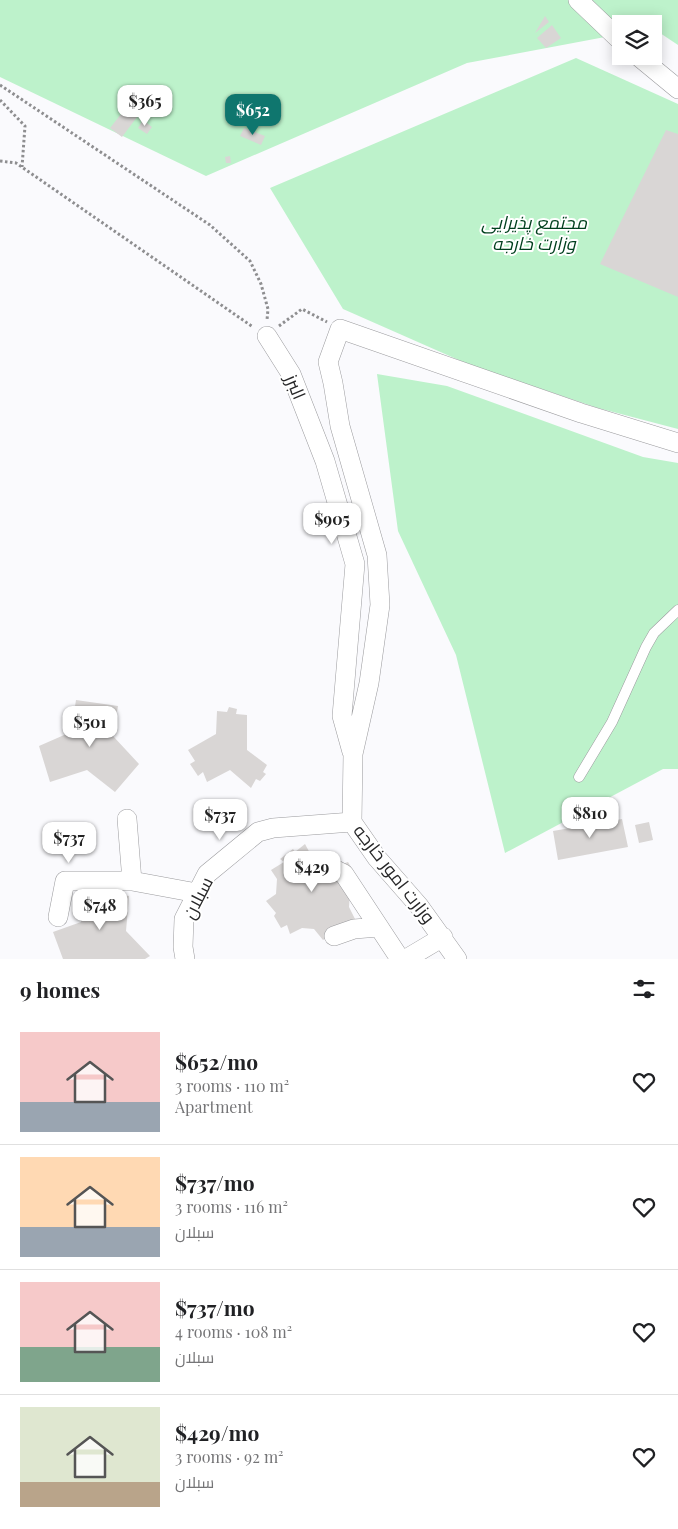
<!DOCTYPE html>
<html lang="en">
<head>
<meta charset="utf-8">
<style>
	:root { --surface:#fff; --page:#f2f2f2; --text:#202124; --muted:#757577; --line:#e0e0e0; --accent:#0f766e }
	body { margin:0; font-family:"Playfair Display",Cairo,serif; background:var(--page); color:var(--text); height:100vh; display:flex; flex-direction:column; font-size:19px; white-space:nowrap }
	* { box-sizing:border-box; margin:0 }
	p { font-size:16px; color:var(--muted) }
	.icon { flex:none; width:28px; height:28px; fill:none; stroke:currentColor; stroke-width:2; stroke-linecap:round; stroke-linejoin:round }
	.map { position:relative; height:959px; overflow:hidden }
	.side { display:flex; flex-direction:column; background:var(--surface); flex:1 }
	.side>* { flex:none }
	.controls { position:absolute; left:612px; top:15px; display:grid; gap:10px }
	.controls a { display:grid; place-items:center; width:50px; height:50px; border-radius:0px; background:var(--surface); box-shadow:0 2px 12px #0003; font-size:25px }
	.price { position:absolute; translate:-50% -42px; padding:0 11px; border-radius:10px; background:#fff; color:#222; font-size:16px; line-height:32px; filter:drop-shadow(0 1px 2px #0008) }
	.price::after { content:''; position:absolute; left:50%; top:30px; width:15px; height:11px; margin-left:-8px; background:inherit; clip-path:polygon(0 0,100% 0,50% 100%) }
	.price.on { background:var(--accent); color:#fff }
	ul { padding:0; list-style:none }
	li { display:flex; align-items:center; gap:15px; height:125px; padding:0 20px }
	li+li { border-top:1px solid var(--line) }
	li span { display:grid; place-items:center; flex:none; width:140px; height:100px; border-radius:0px; color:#555 }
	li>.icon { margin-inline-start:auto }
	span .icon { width:60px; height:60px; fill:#fffc; stroke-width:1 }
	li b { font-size:21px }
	h2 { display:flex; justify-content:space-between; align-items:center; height:60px; padding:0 20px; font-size:21px }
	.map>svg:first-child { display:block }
</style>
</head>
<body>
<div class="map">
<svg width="678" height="959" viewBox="0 0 678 959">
	<rect width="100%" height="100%" fill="#fafafd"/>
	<path fill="#bdf2cb" d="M0 0H678V45L654 29V24H621V34L467 63 206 176 0 77Z
		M576 58 678 104V429L598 408 470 365 343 309 270 188Z
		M377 374 447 386 643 457 678 463V769H663L505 853 456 655 398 531Z"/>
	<path fill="#d9d6d5" d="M545 16 549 22 535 33Z
		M552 25 561 38 546 48 537 38Z
		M129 104 140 113 122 137 110 128Z
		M143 120 152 127 147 134 138 128Z
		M244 128 265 136 261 145 240 136Z
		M666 130 678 134V297L600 264Z
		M230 156 231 163H226L225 157Z
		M76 700 118 706 113 736 139 764 115 792 87 770 50 782 39 746 71 732Z
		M229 707 237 709 236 714 247 715V750L267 765 263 772 266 774 260 781 256 779 251 788 230 770 207 782 203 772 198 776 190 764 195 761 188 750 216 734 217 711 227 712Z
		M622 819 628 847 558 860 553 831Z
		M649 822 653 840 639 843 635 825Z
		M305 844 312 857 325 859 335 852 342 864 348 862 355 874 351 877 349 907 355 919 323 940 314 929 302 928 290 934 287 925 281 928 274 916 276 913 266 901 276 894 277 879 271 870 284 862 280 859 293 849 295 852Z
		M87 888 129 896 126 931 150 956 145 959H63L53 932 81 922Z"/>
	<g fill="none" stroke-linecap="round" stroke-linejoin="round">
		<defs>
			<path id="service" d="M579 777 612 722 646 647 654 633 678 610"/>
			<path id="minor" d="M578 0 621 41
				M638 56 678 89
				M267 336 291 374 325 461 355 564 342 716 352 752
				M127 819 132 881 197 893
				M307 868 330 867 344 874 400 959
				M58 917 65 881H132
				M334 936 354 929 379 927
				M185 959 183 947 184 919 207 874 258 832 273 828 352 822
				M406 959 443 937
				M457 959 419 906 377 858 352 822 353 754 369 683 380 605 377 555 340 426 333 383 328 362 340 329 581 413 678 443"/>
		</defs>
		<use href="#service" stroke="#9b9b9e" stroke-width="11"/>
		<use href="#minor" stroke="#9b9b9e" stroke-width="20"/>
		<path stroke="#8e8e90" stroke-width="3" stroke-dasharray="2.5 2.5" stroke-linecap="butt" d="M0 85 210 225 250 261 261 284 268 309 267 320
			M0 100 25 126 22 167
			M0 161 16 163 253 327
			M279 326 302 309 327 322"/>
		<use href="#service" stroke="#fff" stroke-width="10"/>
		<use href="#minor" stroke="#fff" stroke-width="19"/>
	</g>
	<g text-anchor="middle" stroke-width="4" stroke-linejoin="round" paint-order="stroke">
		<g font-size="18" font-style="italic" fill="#00401e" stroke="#fff">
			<text x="534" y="229">مجتمع پذیرایی<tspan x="534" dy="21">وزارت خارجه</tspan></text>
		</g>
		<g font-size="18" fill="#282829" stroke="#fff">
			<text transform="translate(295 387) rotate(67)" y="6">البرز</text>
			<text transform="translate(394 874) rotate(52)" y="6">وزارت امور خارجه</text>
			<text transform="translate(198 898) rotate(-63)" y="6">سبلان</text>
		</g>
	</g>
</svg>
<div class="controls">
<a><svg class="icon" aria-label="layers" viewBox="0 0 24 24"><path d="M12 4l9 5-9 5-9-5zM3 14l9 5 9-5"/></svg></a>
</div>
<b class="price" style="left:145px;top:127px">$365</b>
<b class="price on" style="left:253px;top:136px">$652</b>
<b class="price" style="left:332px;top:545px">$905</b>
<b class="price" style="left:90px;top:748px">$501</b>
<b class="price" style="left:590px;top:839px">$810</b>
<b class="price" style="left:220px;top:841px">$737</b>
<b class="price" style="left:69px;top:864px">$737</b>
<b class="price" style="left:312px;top:893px">$429</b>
<b class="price" style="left:100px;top:931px">$748</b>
</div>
<section class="side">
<h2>9 homes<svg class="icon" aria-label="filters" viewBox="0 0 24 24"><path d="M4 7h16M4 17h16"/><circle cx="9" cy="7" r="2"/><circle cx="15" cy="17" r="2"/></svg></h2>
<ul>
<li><span style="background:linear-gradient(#f6c9c9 70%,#9aa5b1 0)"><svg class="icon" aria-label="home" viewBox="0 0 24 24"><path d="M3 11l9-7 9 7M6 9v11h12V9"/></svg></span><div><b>$652/mo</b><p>3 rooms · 110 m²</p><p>Apartment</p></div><svg class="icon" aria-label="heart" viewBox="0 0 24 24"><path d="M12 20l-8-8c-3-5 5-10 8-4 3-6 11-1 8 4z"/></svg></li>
<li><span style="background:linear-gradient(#ffd9b3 70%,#9aa5b1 0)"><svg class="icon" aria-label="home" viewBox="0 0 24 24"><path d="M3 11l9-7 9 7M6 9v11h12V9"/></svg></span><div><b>$737/mo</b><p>3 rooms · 116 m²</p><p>سبلان</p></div><svg class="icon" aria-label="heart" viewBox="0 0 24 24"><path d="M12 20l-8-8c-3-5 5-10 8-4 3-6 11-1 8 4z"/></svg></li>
<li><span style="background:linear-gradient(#f6c9c9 65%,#7fa58c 0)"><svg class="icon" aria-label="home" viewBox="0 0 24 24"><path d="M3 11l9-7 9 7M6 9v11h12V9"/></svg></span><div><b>$737/mo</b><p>4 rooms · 108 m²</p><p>سبلان</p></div><svg class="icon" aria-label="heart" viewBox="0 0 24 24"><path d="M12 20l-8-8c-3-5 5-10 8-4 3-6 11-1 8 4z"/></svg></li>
<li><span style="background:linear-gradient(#dfe7d0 75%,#b9a48a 0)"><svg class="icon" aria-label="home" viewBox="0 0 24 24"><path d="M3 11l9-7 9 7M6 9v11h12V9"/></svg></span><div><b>$429/mo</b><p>3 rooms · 92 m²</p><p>سبلان</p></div><svg class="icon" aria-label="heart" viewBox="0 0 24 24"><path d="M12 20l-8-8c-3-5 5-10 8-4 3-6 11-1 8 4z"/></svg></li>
</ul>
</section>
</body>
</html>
